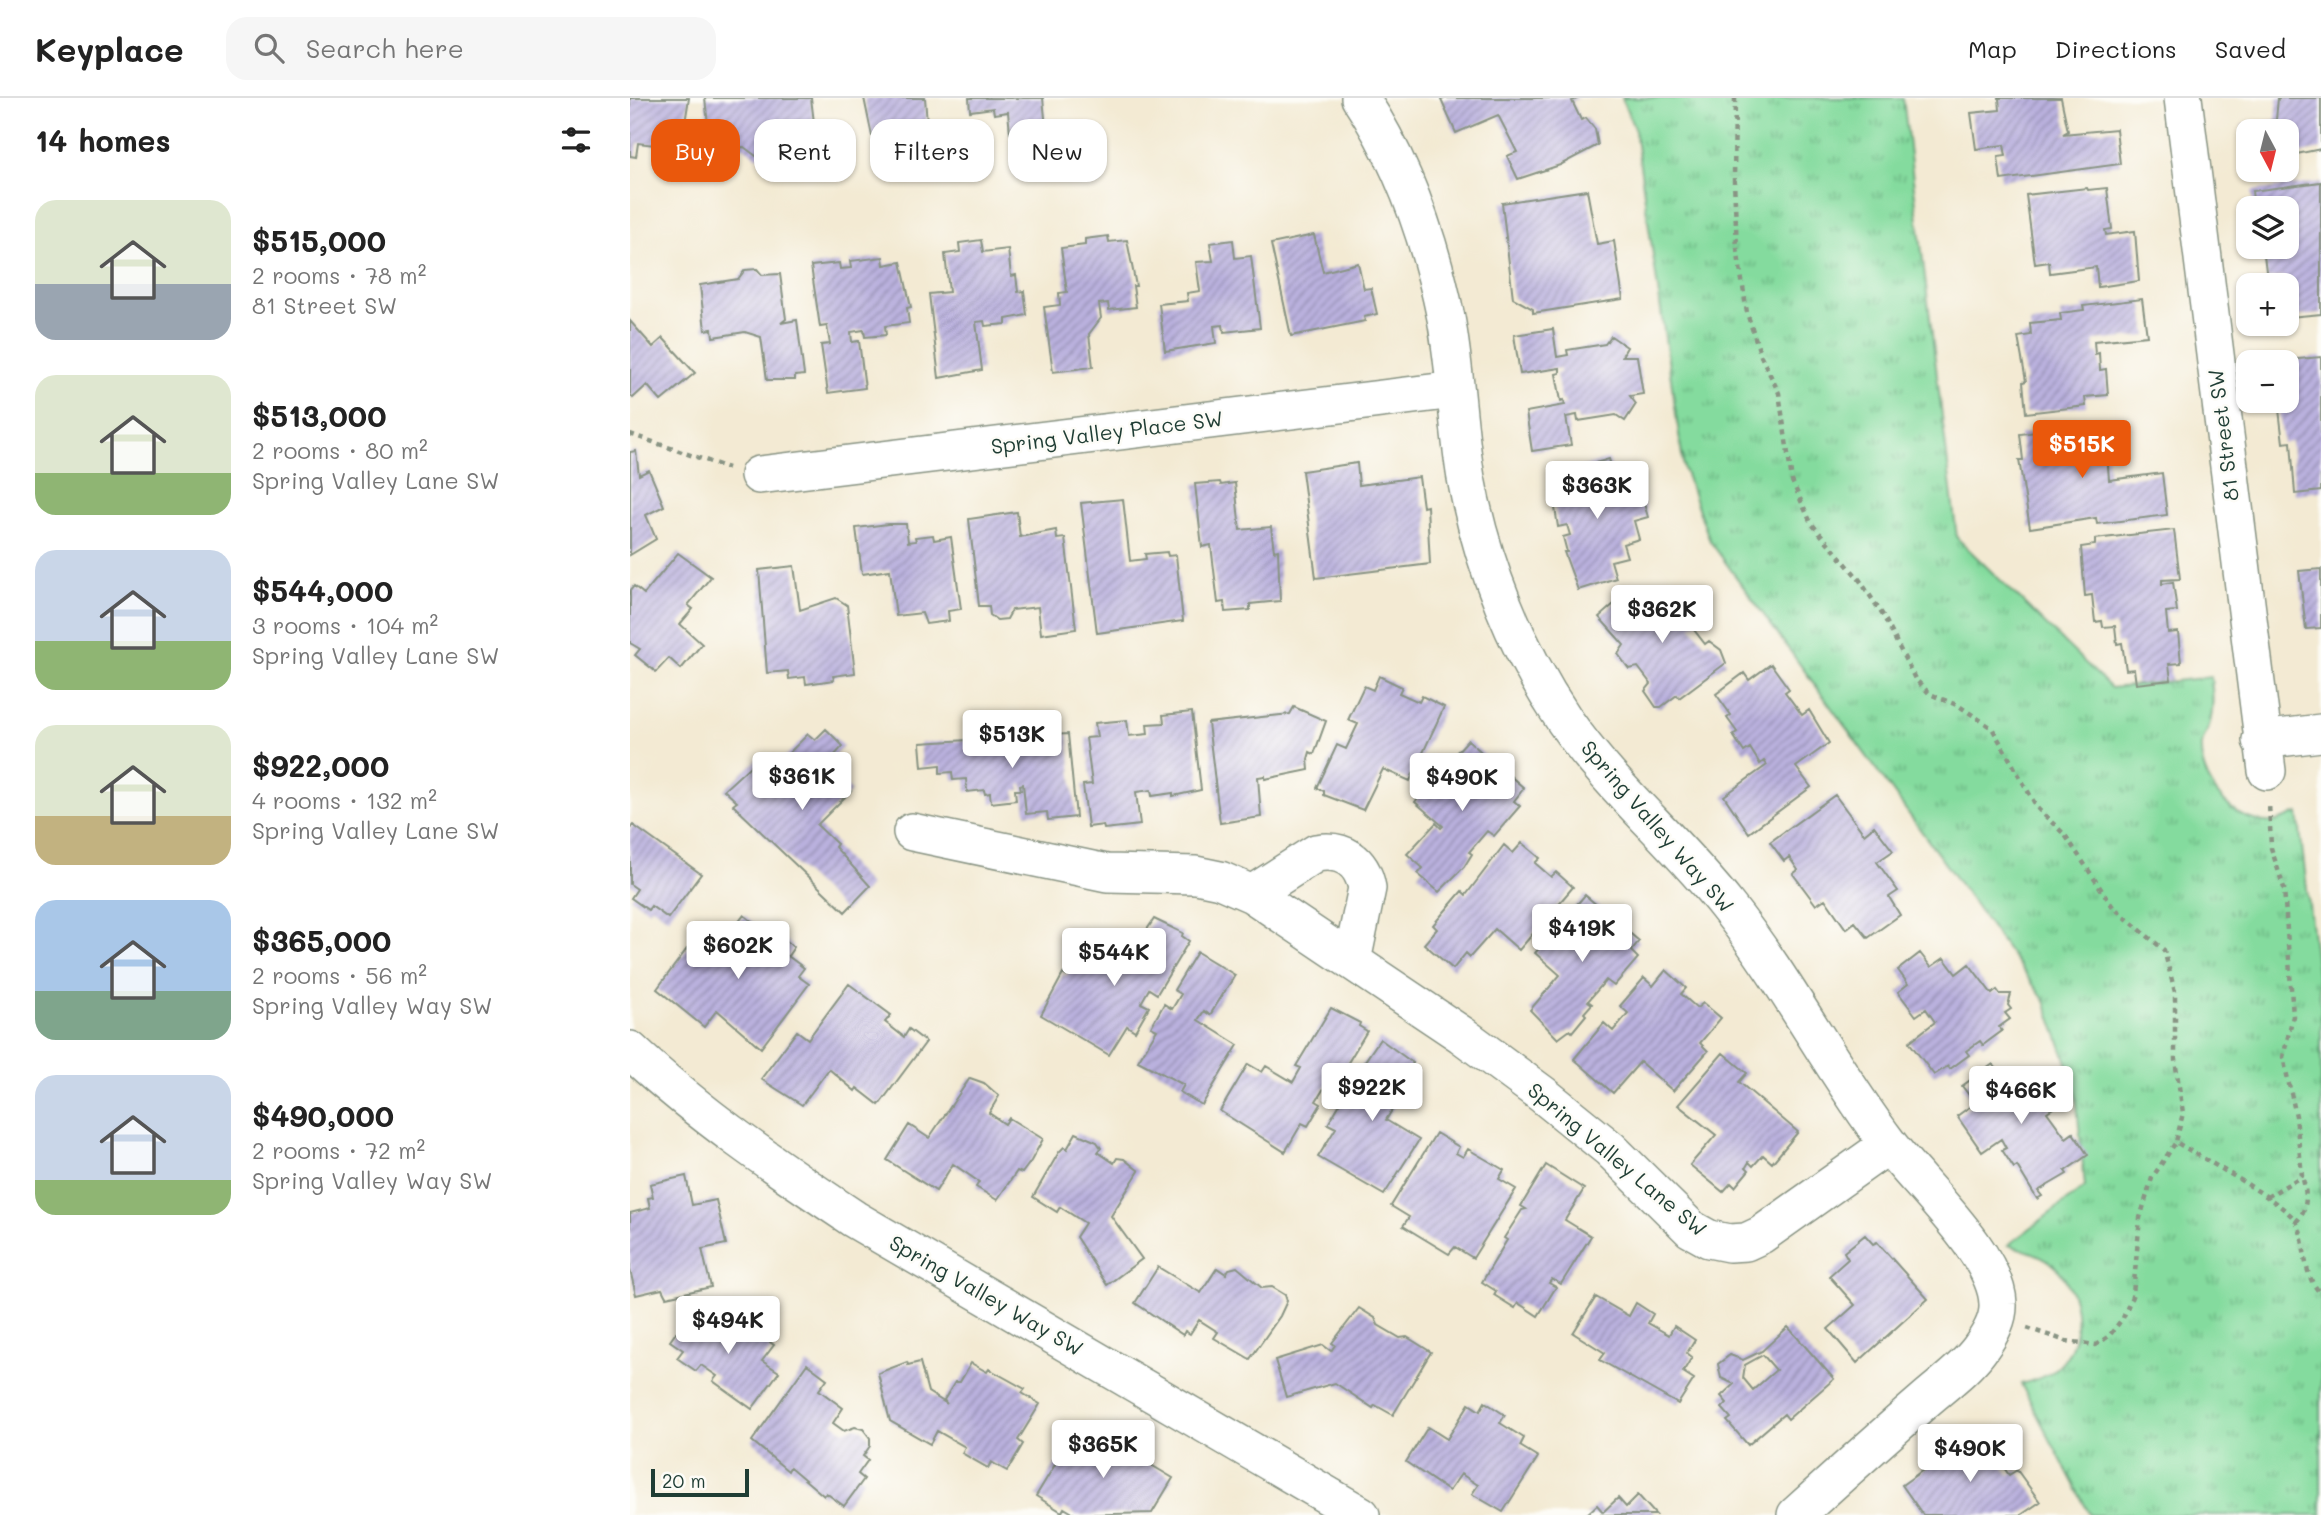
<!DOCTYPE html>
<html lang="en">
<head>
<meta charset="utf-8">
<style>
	:root { --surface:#fff; --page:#f6f6f6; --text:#222; --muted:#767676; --line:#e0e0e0; --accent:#ea580c }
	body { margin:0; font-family:Mali,sans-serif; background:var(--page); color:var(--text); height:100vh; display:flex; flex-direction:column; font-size:26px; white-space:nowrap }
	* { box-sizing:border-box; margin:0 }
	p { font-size:23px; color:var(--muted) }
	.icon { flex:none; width:38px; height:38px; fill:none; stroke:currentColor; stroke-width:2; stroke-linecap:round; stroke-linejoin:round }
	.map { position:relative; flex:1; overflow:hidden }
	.side { display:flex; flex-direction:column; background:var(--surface); width:630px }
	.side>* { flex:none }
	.top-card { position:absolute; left:21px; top:21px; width:665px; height:63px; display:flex; gap:14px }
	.needle { width:46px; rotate:173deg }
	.tools { position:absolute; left:1606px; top:21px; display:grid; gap:14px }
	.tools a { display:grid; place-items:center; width:63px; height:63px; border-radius:14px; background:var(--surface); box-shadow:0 2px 5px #0004; font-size:35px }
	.scale { position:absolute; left:21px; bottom:18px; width:98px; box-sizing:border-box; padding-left:7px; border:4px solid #1f3d34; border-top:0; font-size:19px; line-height:24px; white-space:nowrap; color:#1f3d34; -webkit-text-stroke:5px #fdfcf7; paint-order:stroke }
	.price { position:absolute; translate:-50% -60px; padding:0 16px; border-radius:7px; background:#fff; color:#222; font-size:23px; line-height:46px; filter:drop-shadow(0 2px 4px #0008) }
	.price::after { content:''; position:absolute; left:50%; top:42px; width:21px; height:16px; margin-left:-10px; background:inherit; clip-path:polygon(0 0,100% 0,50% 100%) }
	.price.active { background:var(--accent); color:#fff }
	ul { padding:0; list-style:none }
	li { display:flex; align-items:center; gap:21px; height:175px; padding:0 35px }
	li span { display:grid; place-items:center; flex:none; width:196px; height:140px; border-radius:21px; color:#555 }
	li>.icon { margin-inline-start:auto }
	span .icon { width:84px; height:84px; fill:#fffc; stroke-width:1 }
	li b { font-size:30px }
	h2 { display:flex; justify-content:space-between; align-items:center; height:84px; padding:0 35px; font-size:30px }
	.tag { padding:0 24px; border-radius:21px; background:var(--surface); box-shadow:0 2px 5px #0004; font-size:24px; line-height:63px }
	.tag.active { background:var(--accent); color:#fff }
	header { display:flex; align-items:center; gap:42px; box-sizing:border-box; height:98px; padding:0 35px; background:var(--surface); border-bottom:2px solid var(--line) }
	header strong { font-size:33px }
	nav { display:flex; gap:38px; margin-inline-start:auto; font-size:24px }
	.search { width:490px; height:63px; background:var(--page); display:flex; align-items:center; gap:18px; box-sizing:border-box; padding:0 24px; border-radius:21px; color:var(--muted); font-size:26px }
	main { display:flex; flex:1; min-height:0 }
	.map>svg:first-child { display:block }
</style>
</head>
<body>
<header>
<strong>Keyplace</strong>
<div class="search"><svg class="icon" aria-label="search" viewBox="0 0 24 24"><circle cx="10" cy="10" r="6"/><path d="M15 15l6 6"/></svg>Search here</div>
<nav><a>Map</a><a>Directions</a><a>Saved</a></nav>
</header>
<main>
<section class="side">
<h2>14 homes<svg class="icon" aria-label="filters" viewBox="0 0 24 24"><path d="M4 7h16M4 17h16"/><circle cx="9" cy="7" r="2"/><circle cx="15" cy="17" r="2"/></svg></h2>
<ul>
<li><span style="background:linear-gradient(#dfe7d0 60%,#9aa5b1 0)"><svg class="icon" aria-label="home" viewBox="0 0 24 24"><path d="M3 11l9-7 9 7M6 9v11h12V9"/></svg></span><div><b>$515,000</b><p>2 rooms · 78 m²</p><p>81 Street SW</p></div></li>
<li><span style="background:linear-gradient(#dfe7d0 70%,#8fb573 0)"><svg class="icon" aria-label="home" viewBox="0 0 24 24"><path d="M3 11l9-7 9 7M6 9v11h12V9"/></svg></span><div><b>$513,000</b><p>2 rooms · 80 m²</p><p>Spring Valley Lane SW</p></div></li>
<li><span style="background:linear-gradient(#c9d6e8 65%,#8fb573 0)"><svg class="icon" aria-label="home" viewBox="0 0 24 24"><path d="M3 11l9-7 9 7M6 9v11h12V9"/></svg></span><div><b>$544,000</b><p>3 rooms · 104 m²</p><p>Spring Valley Lane SW</p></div></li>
<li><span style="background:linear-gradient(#dfe7d0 65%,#c2b280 0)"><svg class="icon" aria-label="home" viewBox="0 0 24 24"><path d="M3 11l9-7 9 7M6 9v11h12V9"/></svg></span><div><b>$922,000</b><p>4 rooms · 132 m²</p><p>Spring Valley Lane SW</p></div></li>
<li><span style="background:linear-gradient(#a9c7e8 65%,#7fa58c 0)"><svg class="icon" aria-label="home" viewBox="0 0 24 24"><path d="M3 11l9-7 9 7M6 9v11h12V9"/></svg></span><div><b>$365,000</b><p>2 rooms · 56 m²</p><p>Spring Valley Way SW</p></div></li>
<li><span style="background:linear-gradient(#c9d6e8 75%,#8fb573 0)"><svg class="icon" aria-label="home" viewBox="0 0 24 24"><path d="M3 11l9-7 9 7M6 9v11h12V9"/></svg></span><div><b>$490,000</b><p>2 rooms · 72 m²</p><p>Spring Valley Way SW</p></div></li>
</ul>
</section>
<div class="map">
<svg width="1691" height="1417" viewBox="0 0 1691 1417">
	<defs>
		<pattern id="grass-tufts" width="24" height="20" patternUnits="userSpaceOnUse" patternTransform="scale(1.75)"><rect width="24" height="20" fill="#84db9e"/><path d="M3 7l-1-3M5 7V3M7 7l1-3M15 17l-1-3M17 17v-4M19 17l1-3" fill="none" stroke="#6bb382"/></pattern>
		<pattern id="building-hatch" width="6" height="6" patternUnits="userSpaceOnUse" patternTransform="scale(1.75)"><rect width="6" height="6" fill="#bab1de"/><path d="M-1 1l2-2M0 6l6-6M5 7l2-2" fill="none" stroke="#9791b5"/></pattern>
	</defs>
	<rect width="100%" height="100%" fill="#fdfcf7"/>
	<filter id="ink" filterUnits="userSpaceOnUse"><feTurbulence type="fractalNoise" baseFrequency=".0143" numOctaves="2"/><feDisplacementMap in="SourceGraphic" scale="14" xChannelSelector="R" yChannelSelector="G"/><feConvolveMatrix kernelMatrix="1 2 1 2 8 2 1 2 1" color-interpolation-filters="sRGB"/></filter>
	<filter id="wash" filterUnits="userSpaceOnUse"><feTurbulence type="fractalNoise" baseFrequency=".00686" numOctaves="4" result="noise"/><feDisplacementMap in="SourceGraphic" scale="28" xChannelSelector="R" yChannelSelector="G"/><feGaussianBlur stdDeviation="1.57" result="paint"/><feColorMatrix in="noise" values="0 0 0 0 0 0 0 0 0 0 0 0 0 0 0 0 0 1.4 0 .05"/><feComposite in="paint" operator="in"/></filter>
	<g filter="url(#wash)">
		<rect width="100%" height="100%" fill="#f3ead3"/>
		<path fill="url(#grass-tufts)" stroke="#528c69" stroke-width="2" d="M992 0H1273L1327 440 1481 590 1581 579C1583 596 1584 612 1579 628 1577 634 1572 642 1571 648 1569 684 1604 727 1642 724 1650 723 1660 718 1668 715L1691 908V1417H1460L1391 1286C1402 1283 1412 1280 1422 1274 1458 1249 1452 1188 1419 1163 1408 1155 1391 1151 1378 1147L1455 1089 1445 987 1415 903 1080 443 1054 371 1005 33Z"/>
		<g id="blocks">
			<path fill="url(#building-hatch)" fill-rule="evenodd" d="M0 0H59L51 50 8 45 6 59 0 58Z
				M75 0H181L186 41 151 45 144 56 126 58 114 49 81 53Z
				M234 0H295L298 37 267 43 259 36 242 38Z
				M339 0H413L416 30 380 35 378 14 364 16 363 10 340 13Z
				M816 0H949L942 3 951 22 956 20 965 31 968 47 930 67 888 81 877 58 887 54 868 17 826 35 811 2Z
				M1369 0H1431L1438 33 1433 36 1486 31 1490 66 1371 82 1368 59 1376 58 1374 47 1346 51 1341 15 1370 12Z
				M1648 0H1691V51L1657 58V33H1619L1617 59 1612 27 1646 22Z
				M1691 84V216L1660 219 1655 179 1637 181 1633 149H1657V110H1624L1622 93Z
				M1457 90 1458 92 1477 90 1482 131 1475 132 1476 137 1505 133 1509 183 1468 189 1466 169 1420 175 1419 164 1405 166 1396 97Z
				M957 92 967 146 984 143 993 201 903 215V211L883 200 872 105Z
				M684 137 693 174 728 165 734 191 741 190 747 216 734 219 735 223 661 238 641 146Z
				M478 138 479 144 497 142 506 188H503L506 209 479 212 478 205 469 206 471 220 459 236 463 269 423 274 414 209 430 207 429 195 437 194 431 150 455 147V141Z
				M351 142 353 154 378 151 381 178 386 177 388 194 394 193 397 217 376 221V226L355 228 354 223 346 224 352 272 309 280 299 196 319 194 315 156 330 154 329 145Z
				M603 142 605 160 621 158 630 230 594 234 593 227 584 228 586 245 535 253 529 206 558 203 557 195 570 193 566 164 583 163 580 145Z
				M253 159 254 167 271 164 281 209 277 210 279 225 255 228 256 237 235 239 234 232 221 234 222 244 229 243 235 290 198 295 191 247 200 246 197 228 190 229 181 168 209 165 210 171 221 170 220 163Z
				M127 171 132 177 150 176 156 221 151 225 167 222 174 277 165 278V282H137L131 239 115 234 83 239 82 231 75 232 70 187 108 181 115 172Z
				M1512 201 1517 238 1464 243 1465 256 1469 255 1470 272 1476 271 1478 297 1455 299 1456 308 1396 315 1393 284 1396 283 1388 239 1401 237 1400 225 1431 222 1430 215 1454 212 1453 208Z
				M0 223 23 249 33 240 65 275 31 303 17 287 3 300 0 296Z
				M923 231 927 259 938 257 937 252 975 246 981 238 997 249 992 258H1007L1013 296 1000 298 1006 306 995 323 986 317 948 323 947 317 936 319 941 347 902 353 896 314 935 307 934 302 931 303 926 276 930 275V270L890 276 884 237Z
				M1691 259V393L1665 396 1661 344 1653 345 1648 303H1657V262Z
				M1475 325 1479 382 1532 375 1537 417 1467 426 1466 420 1400 430 1389 362H1393L1390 336Z
				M6 353 9 377 19 372 34 408 16 417 26 441 0 457V354Z
				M979 361 984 377 990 375 995 381 997 393 1009 389 1018 419 1004 423 1009 441 993 446 997 459 981 463 986 480 948 492 934 454H937L933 439 940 437 937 427 928 429 922 391 946 385 942 372Z
				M727 365 729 387 789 379 793 409 797 408 800 466 686 480 672 373Z
				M590 384 591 387 605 385 610 432 641 429 644 453 648 452 650 503 620 506V512L595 514 594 504 588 505 581 447 572 449 565 386Z
				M493 401 500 463 516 461 515 456 537 454 538 458 546 457 553 523 467 535 451 405Z
				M387 414 390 439 426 432 427 441 435 440 446 531 411 536 408 509 382 512 377 521 367 522 360 517 359 508H349L339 421Z
				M258 426H276L278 444 286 443 285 439 303 437 304 442 321 439 331 511 318 513 319 523 296 526 292 515 266 518 260 472 232 476 226 430Z
				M1544 432 1550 481 1532 482V486L1543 484 1547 513 1536 514 1538 535 1548 534 1551 565 1539 566 1541 582 1506 586 1504 571 1496 572 1492 545 1487 546 1485 528 1473 529 1472 523 1465 524 1462 497 1455 498 1451 449 1465 447V441Z
				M48 455 81 479 58 507 63 511 50 526 72 546 51 571 39 560 26 574 5 557 10 551 0 545V493L4 488 14 496Z
				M164 468 170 512 206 500 217 507 225 575 203 578 204 582 176 586 175 579 159 581 158 573 137 575 129 472Z
				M1691 471V530L1676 531 1669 473Z
				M1028 490 1044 512 1053 505 1067 524 1061 528 1075 546 1079 543 1091 552 1096 565 1049 600 1047 597 1031 609H1026L1015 593 1021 586 1008 569 999 571 988 556 994 547 969 519 993 498 1003 493 1011 503Z
				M1141 566 1159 591 1155 594 1172 617 1179 612 1199 645 1166 669 1181 689 1119 735 1094 698 1137 667 1134 663 1130 666 1120 650 1114 654 1103 637 1107 634 1097 620 1101 617 1086 596 1114 575 1119 582Z
				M749 578 772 589 769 595 789 604 792 598 814 609 780 683 753 671 733 712 694 697V693L687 690 707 647 716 651 728 626 718 622 734 588 743 592Z
				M664 609 696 623 684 656 680 654 678 661 679 672 635 681V678L628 679 631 719 590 725 578 625 660 616Z
				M562 614 571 692 543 698V695L522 698 521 692 506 694 510 727 474 731 473 727 458 729 453 687 462 686 456 640 467 639 465 625 497 622 499 638 518 636 517 626 534 625 533 617Z
				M196 631 213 648 203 659 215 670 206 679 221 693 187 727 207 746 205 749 240 788 215 814 103 707 107 704 94 692 129 660 134 665 142 656 151 663 178 636 185 642Z
				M438 636 446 719 418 722 417 714 396 716 393 686 390 687 391 692H385L386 702 361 705 360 695 355 696 354 692 337 694 336 681 323 682 322 674 310 675V667L292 669 290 645Z
				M838 642 858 660 853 666 867 677 872 671 894 690 884 703 890 708 864 738 857 733 839 754 842 756 834 769 809 794 788 776 793 770 777 756 806 725 811 730 813 728 785 704 800 683Z
				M1205 697 1234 736 1244 728 1263 753 1247 764 1268 793 1259 799 1270 817 1238 840 1225 824 1216 831 1195 801 1186 807 1163 776 1168 772 1159 759 1154 763 1140 744Z
				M3 727 71 776 38 820 21 808 18 812 1 800 7 791 0 786V731Z
				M892 745 910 760 905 765 921 779 926 774 943 789 889 852 865 831 840 859 836 855 823 871 794 846 807 831 803 827 832 793 836 797 874 747 883 755Z
				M955 797 1009 843 1001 853 1008 860 984 888 976 882 958 903 962 906 954 915 956 917 942 934 940 932 928 941 900 912 930 877 905 855Z
				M114 817 133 832 136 827 164 849 158 858 174 870 168 878 179 886 131 950 87 912 74 929 27 891 65 840 85 855Z
				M524 821 553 835 552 838 559 843 527 896 519 891 511 905 519 909 505 933 497 928 479 957 411 917 433 876 436 878 455 851 472 858 471 861 487 871 510 833 514 836Z
				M567 854 605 877 580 917 574 913 568 922 608 947 572 1007 550 994 554 987 508 963 527 932 521 929 534 906 542 911 551 896 544 892Z
				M1290 855 1301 869 1314 860 1326 876 1339 866 1362 896 1367 892 1370 896H1381L1378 907 1381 911 1375 915 1380 921 1369 929 1372 933 1353 947 1350 943 1336 953 1339 957 1320 971 1318 968 1304 977 1279 944 1305 924 1296 911 1286 918 1268 894 1278 886 1268 872Z
				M1036 872 1056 890 1051 896 1067 910 1073 905 1091 920 1070 945 1078 953 1043 993 1010 964 983 995 944 961 974 925 983 933 998 915 990 908 1014 880 1023 888Z
				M219 886 261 917 255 924 274 939 279 931 296 944 249 1007 227 990 225 993 199 971 172 1007 131 981 167 933 178 941Z
				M701 910 730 925 729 928 737 933 702 991 696 987 686 1003 691 1006 678 1028 672 1025 655 1054 590 1013 618 966 632 974 636 968 663 984 671 970 666 968Z
				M750 941 783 965 774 981 779 984 756 1022 789 1042 754 1097 688 1059 706 1030 698 1026 714 999 720 1003 726 993 718 988Z
				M1093 955 1117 975 1109 984 1168 1034 1142 1065 1133 1057 1123 1068 1119 1064 1116 1069 1119 1072 1105 1089 1101 1085 1093 1094 1060 1067 1086 1037 1048 1007Z
				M1363 966 1376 983 1389 974 1402 992 1418 980 1434 1003 1417 1014 1436 1040 1443 1035 1458 1057 1435 1073 1437 1076 1408 1093 1412 1098 1407 1101 1387 1068 1384 1070 1372 1052 1376 1050 1371 1041 1352 1054 1327 1018 1345 1005 1332 988Z
				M340 980 354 985 369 998 359 1015 375 1026 379 1020 413 1041 401 1063 392 1075 387 1073 367 1102 346 1089 349 1084 323 1066 306 1093 257 1062 279 1027 299 1040Z
				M446 1035 467 1044 471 1050 468 1054 484 1065 487 1060 494 1061 509 1073 481 1118 512 1161 477 1187 446 1139 455 1125 430 1109 427 1114 403 1099 429 1054 434 1049 437 1051Z
				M806 1035 829 1049 826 1055 833 1059 838 1051 874 1072 869 1081 886 1091 843 1160 825 1149 819 1156 773 1128 779 1119 761 1108Z
				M916 1067 954 1091 935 1122 961 1138 931 1186 922 1181 919 1185 926 1189 908 1218 888 1205 885 1210 864 1197 866 1193 852 1184 877 1142 874 1140 892 1112 896 1111 891 1108Z
				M56 1078 62 1107 86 1102 96 1146 72 1151 81 1189 36 1199 32 1191 6 1197 0 1172V1115L20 1110 18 1100 23 1099 20 1086Z
				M1235 1137 1243 1146 1247 1144 1298 1201 1227 1265 1198 1231 1225 1207 1199 1178 1218 1161 1214 1154Z
				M528 1169 571 1195 587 1170 596 1176 599 1171 607 1169 632 1190 642 1189 655 1197 657 1203 650 1218 620 1261 584 1240 588 1234 569 1222 560 1236 555 1233 553 1237 505 1205Z
				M966 1199 999 1218 1006 1205 1023 1216 1018 1225 1039 1237 1044 1228 1065 1242 1057 1255 1062 1259 1053 1274 1064 1281 1048 1306 970 1262 975 1255 943 1235Z
				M729 1210 745 1220 748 1227 770 1240 777 1239 801 1254 763 1317 745 1307 743 1310 705 1285 656 1299 645 1262 693 1247 701 1253 705 1247 702 1245Z
				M83 1213 101 1225 96 1231 100 1240 111 1224 144 1247 132 1263 149 1274 122 1311 83 1283 87 1278 71 1267 66 1273 47 1260 53 1252 40 1243 55 1222 59 1225 63 1219 69 1223 74 1216 78 1219Z
				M1158 1229 1204 1281 1158 1321 1154 1316 1118 1347 1097 1323 1101 1320 1092 1310 1097 1305 1091 1298 1104 1286 1091 1280 1088 1266 1100 1257 1113 1262 1132 1253ZM1133 1257 1146 1272 1123 1292 1113 1280 1115 1267Z
				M277 1264 278 1267 290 1264 298 1294 317 1306 314 1302 325 1284H330L341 1265 357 1274 359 1271 395 1291 392 1295 410 1306 388 1342 393 1346 377 1373 361 1364 358 1370 332 1355 335 1349 307 1333 300 1346 260 1323 248 1275Z
				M177 1266 197 1281 189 1292 213 1310 203 1325 214 1333 225 1329 233 1331 240 1340V1348L233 1358 238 1362 228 1376 234 1381 214 1408 196 1395 194 1398 160 1369 158 1373 122 1343Z
				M855 1304 875 1317 870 1325 894 1340 890 1348 908 1359 873 1414 842 1396 848 1387 831 1376 819 1393 776 1364 798 1329 817 1341 839 1306 850 1313Z
				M446 1332 469 1347 474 1339 543 1380 522 1415 446 1417 434 1410 432 1414 406 1398Z
				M1348 1333 1379 1377 1387 1372 1410 1404 1391 1417H1293L1272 1387Z
				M1008 1397 1026 1417H956L967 1407 973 1414 988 1400 996 1409Z"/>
		</g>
	</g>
	<g filter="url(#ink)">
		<use href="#blocks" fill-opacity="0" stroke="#899484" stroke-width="2"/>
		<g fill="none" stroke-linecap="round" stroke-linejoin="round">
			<defs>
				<path id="street" d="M730 0C774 66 800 142 816 220 826 273 827 327 836 380 852 466 886 551 935 623 982 691 1046 743 1097 808 1157 883 1201 971 1259 1047 1289 1087 1367 1157 1368 1206 1369 1222 1358 1240 1349 1252 1334 1272 1311 1288 1293 1304 1250 1341 1208 1379 1166 1417
					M1553 0 1637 673
					M129 377 825 292
					M1631 642 1691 635
					M282 734 477 775 566 777 590 782 622 796 832 937 912 996 980 1051 1061 1131 1079 1141 1099 1145 1116 1144 1131 1137 1258 1047
					M622 796 686 755C713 750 732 763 737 790L722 863
					M0 952C68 1016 146 1069 224 1121L731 1417"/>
			</defs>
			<use href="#street" stroke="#899484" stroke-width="40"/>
			<path stroke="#899484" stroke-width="4.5" stroke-dasharray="5 5" stroke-linecap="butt" d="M1105 0 1104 83 1107 150 1117 215 1131 258 1149 295 1162 383 1181 425 1229 481 1254 519 1285 581 1300 596 1329 608 1362 630 1408 711 1435 737 1483 809 1534 852 1545 894V962L1553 1015 1546 1044
				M0 336 98 370
				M1637 1099 1672 1078 1666 1018 1653 959 1663 918 1654 790 1641 750 1639 705
				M1666 1124C1679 1110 1677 1095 1672 1078
				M1397 1230 1436 1243 1466 1247 1479 1238 1493 1220 1503 1196 1510 1120 1522 1080 1546 1044C1569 1059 1657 1105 1667 1125 1678 1150 1670 1173 1691 1196"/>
			<use href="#street" stroke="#fff" stroke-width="37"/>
		</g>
	</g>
	<g text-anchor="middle" stroke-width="5" stroke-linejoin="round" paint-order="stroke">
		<g font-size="21" fill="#1f3d34" stroke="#fdfcf7">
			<text transform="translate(477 335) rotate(-7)" y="7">Spring Valley Place SW</text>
			<text transform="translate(1594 337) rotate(-97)" y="7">81 Street SW</text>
			<text transform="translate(1027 729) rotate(49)" y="7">Spring Valley Way SW</text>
			<text transform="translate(987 1062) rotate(40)" y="7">Spring Valley Lane SW</text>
			<text transform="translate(356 1198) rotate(30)" y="7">Spring Valley Way SW</text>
		</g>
	</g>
</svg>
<div class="tools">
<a><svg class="needle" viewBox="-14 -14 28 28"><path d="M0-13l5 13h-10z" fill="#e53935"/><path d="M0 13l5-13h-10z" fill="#767676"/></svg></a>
<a><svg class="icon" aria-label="layers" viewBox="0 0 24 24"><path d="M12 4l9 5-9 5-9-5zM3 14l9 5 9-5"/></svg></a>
<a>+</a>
<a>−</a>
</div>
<div class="scale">20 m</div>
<b class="price active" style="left:1452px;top:382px">$515K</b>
<b class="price" style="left:967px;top:423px">$363K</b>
<b class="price" style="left:1032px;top:547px">$362K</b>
<b class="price" style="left:382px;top:672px">$513K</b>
<b class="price" style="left:172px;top:714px">$361K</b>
<b class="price" style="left:832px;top:715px">$490K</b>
<b class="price" style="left:952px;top:866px">$419K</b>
<b class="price" style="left:108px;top:883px">$602K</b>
<b class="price" style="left:484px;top:890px">$544K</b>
<b class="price" style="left:742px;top:1025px">$922K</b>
<b class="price" style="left:1391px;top:1028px">$466K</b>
<b class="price" style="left:98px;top:1258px">$494K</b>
<b class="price" style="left:473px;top:1382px">$365K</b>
<b class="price" style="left:1340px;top:1386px">$490K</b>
<div class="top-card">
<a class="tag active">Buy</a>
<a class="tag">Rent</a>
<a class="tag">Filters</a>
<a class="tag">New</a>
</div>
</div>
</main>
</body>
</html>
